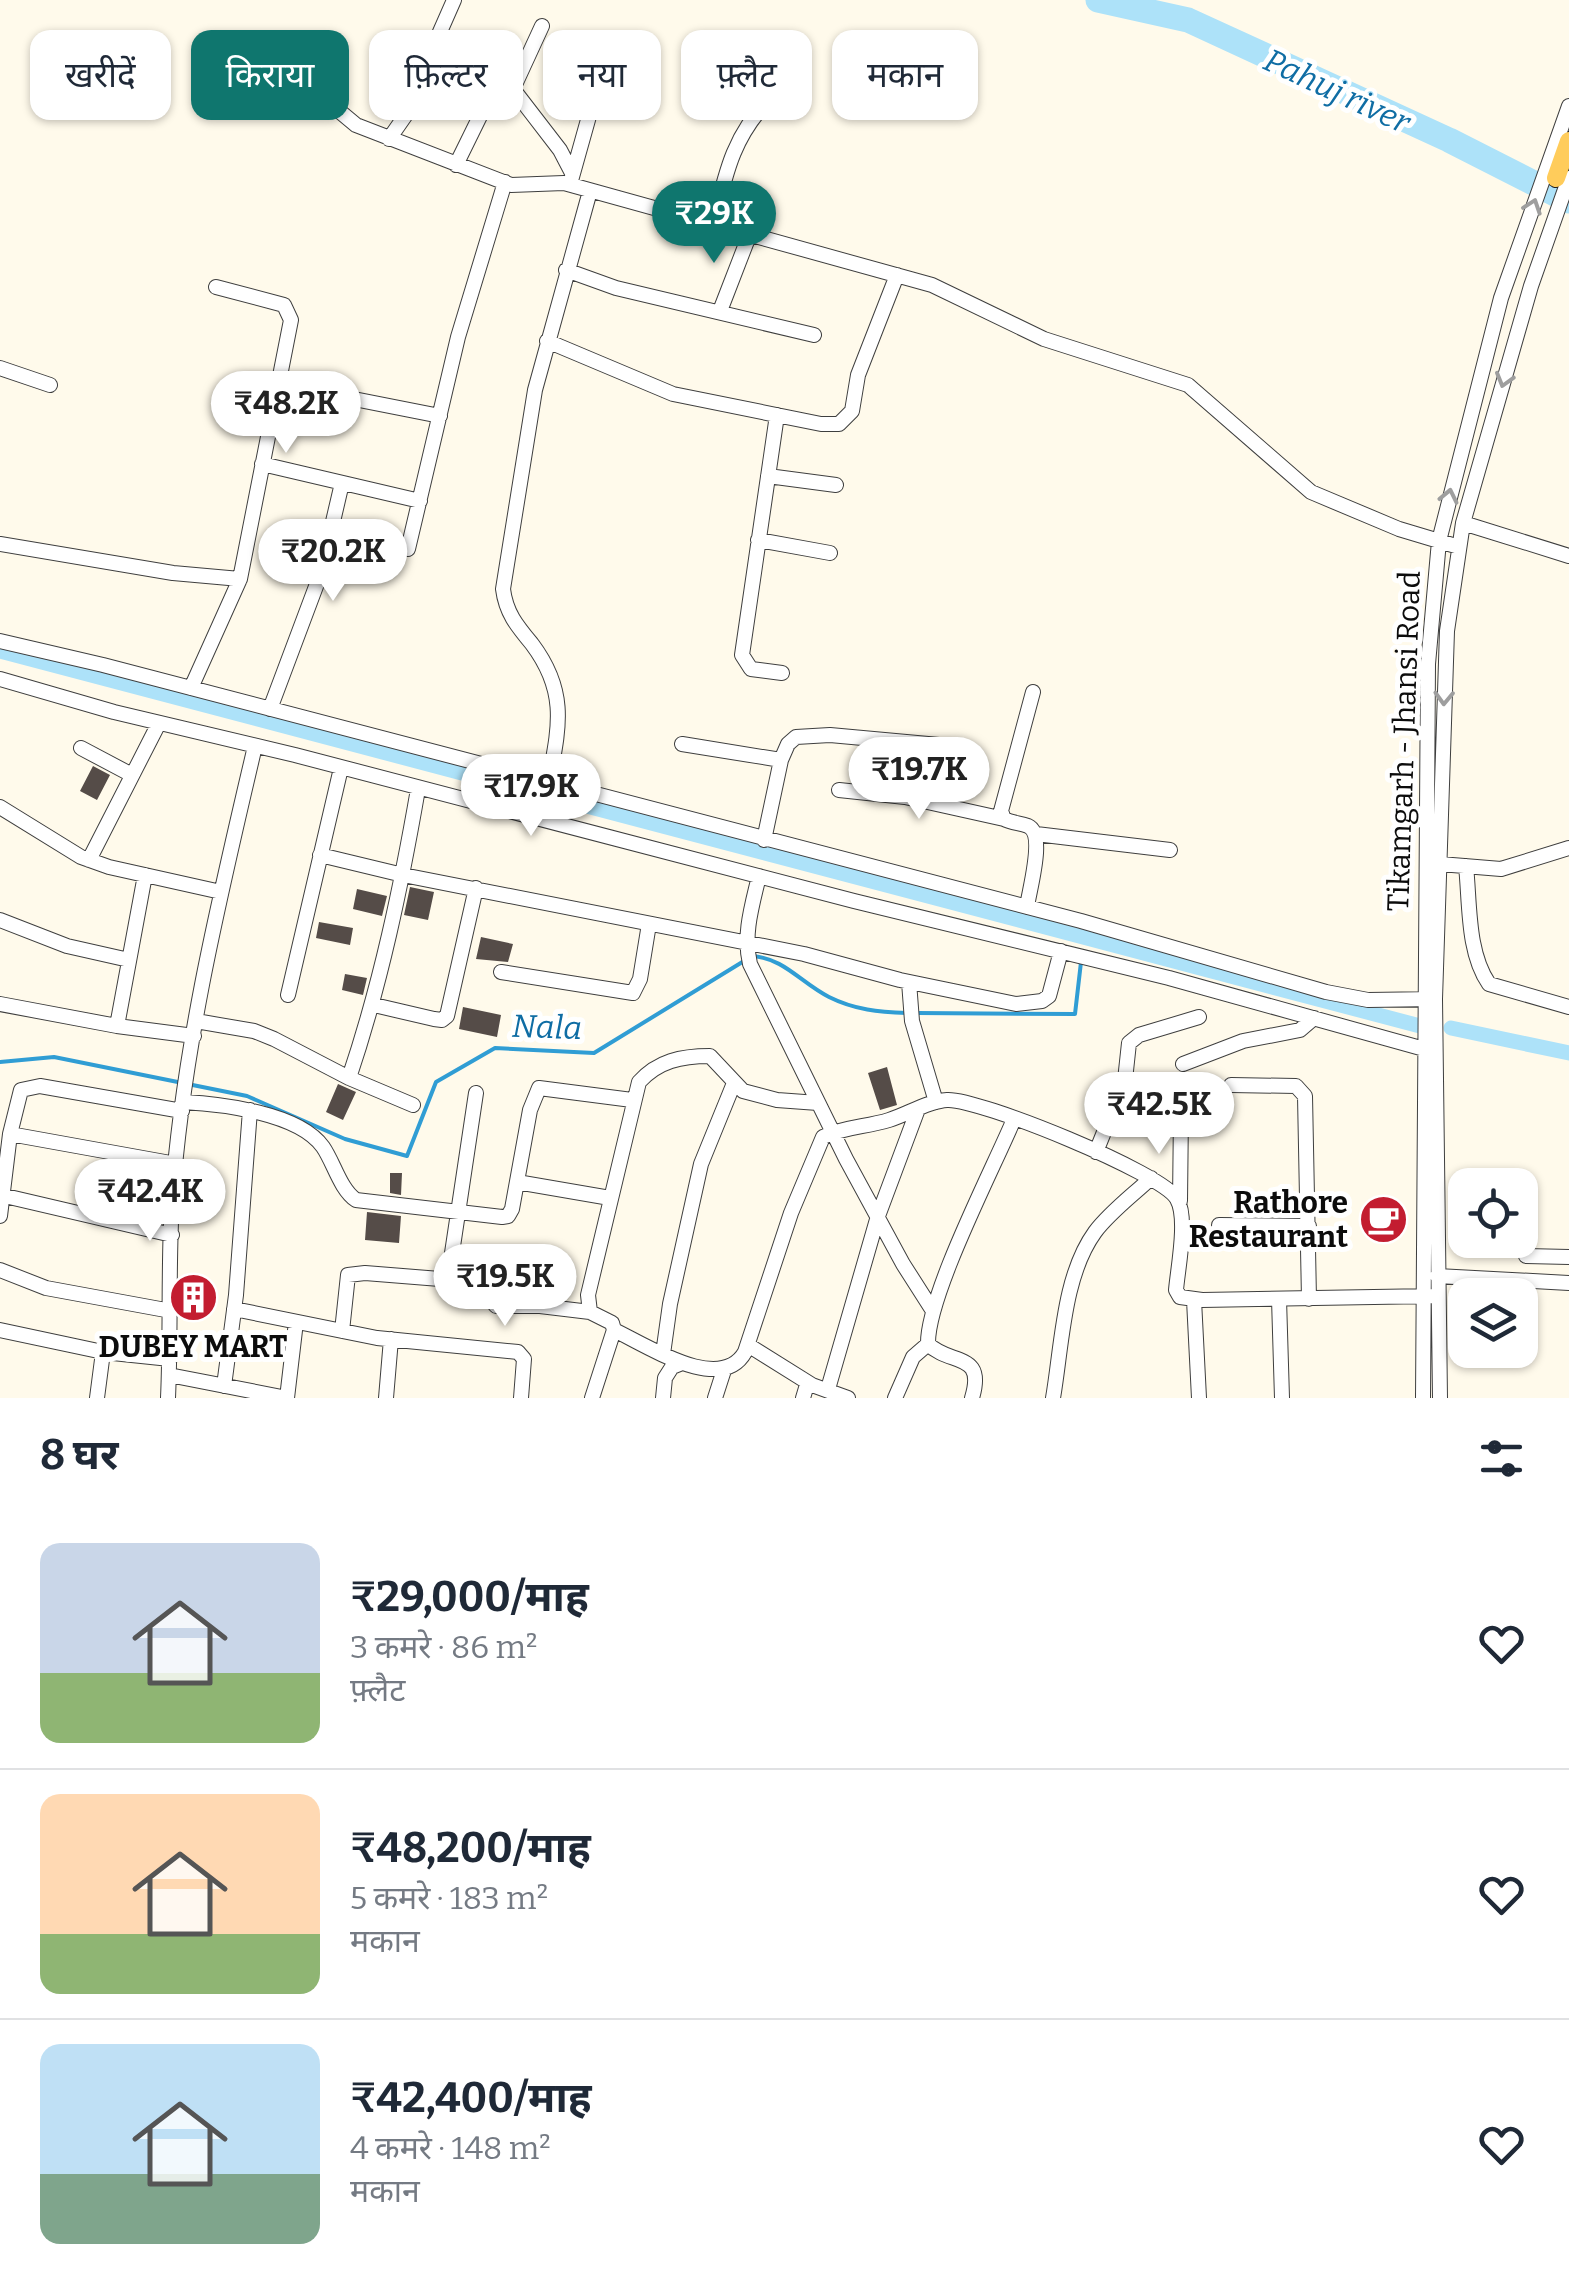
<!DOCTYPE html>
<html lang="hi">
<head>
<meta charset="utf-8">
<style>
	:root { --surface:#fff; --page:#f6f6f7; --text:#1f2937; --muted:#747a83; --line:#e0e1e3; --accent:#0f766e }
	body { margin:0; font-family:Bitter,"Noto Sans Devanagari",serif; background:var(--page); color:var(--text); height:100vh; display:flex; flex-direction:column; font-size:38px; white-space:nowrap }
	* { box-sizing:border-box; margin:0 }
	p { font-size:32px; color:var(--muted) }
	.icon { flex:none; width:55px; height:55px; fill:none; stroke:currentColor; stroke-width:2; stroke-linecap:round; stroke-linejoin:round }
	.map { position:relative; height:1398px; overflow:hidden }
	.details { display:flex; flex-direction:column; background:var(--surface); flex:1 }
	.details>* { flex:none }
	.hud { position:absolute; left:30px; top:30px; width:1000px; height:90px; display:flex; gap:20px }
	.tools { position:absolute; left:1448px; top:1168px; display:grid; gap:20px }
	.tools a { display:grid; place-items:center; width:90px; height:90px; border-radius:20px; background:var(--surface); box-shadow:0 2px 8px #0004; font-size:50px }
	.price { position:absolute; translate:-50% -85px; padding:0 22px; border-radius:35px; background:#fff; color:#222; font-size:32px; line-height:65px; filter:drop-shadow(0 2px 5px #0008) }
	.price::after { content:''; position:absolute; left:50%; top:60px; width:30px; height:22px; margin-left:-15px; background:inherit; clip-path:polygon(0 0,100% 0,50% 100%) }
	.price.current { background:var(--accent); color:#fff }
	ul { padding:0; list-style:none }
	li { display:flex; align-items:center; gap:30px; height:250px; padding:0 40px }
	li+li { border-top:2px solid var(--line) }
	li span { display:grid; place-items:center; flex:none; width:280px; height:200px; border-radius:20px; color:#555 }
	li>.icon { margin-inline-start:auto }
	span .icon { width:120px; height:120px; fill:#fffc; stroke-width:1 }
	li b { font-size:42px }
	h2 { display:flex; justify-content:space-between; align-items:center; height:120px; padding:0 40px; font-size:42px }
	.pill { padding:0 35px; border-radius:20px; background:var(--surface); box-shadow:0 2px 8px #0004; font-size:35px; line-height:90px }
	.pill.current { background:var(--accent); color:#fff }
	.map>svg:first-child { display:block }
</style>
</head>
<body>
<div class="map">
<svg width="1569" height="1398" viewBox="0 0 1569 1398">
	<rect width="100%" height="100%" fill="#fffaeb"/>
	<g fill="none" stroke-linecap="round" stroke-linejoin="round">
		<path stroke="#309dd4" stroke-width="4" d="M752 956C784 958 801 983 829 997 855 1010 879 1012 907 1013
			M917 1013 1075 1014 1081 962
			M0 1062 54 1057 247 1096 345 1139 407 1156 436 1082 495 1048 594 1053 744 961"/>
		<path stroke="#ade2f9" stroke-width="15" d="M0 651 1420 1026
			M1451 1028 1569 1053"/>
		<path stroke="#ade2f9" stroke-width="25" d="M1098 0 1188 20 1449 140 1569 201"/>
	</g>
	<path fill="#554c48" d="M93 766 110 775 97 800 80 791Z
		M410 887 434 892 428 920 404 915Z
		M357 889 387 896 382 916 353 909Z
		M319 922 353 928 350 945 316 938Z
		M481 937 513 944 508 962 476 959Z
		M345 974 367 978 363 995 342 990Z
		M463 1007 501 1015 497 1037 459 1029Z
		M887 1067 897 1105 880 1110 868 1073Z
		M338 1084 356 1092 343 1120 326 1112Z
		M390 1173H402L401 1195 390 1193Z
		M367 1212 401 1216 399 1243 365 1240Z
		M514 1265 549 1271 547 1287 511 1281Z
		M205 1289 203 1308 181 1307 183 1290Z"/>
	<g fill="none" stroke-linecap="round" stroke-linejoin="round">
		<defs>
			<path id="minor" d="M271 60 326 76 338 110 356 125 511 185 564 183 932 285 1044 339 1188 385 1311 492 1399 529 1459 547
				M513 89 560 150 572 173
				M389 139 435 73 436 65 432 50 454 0
				M456 165 484 108 513 89 542 26
				M570 184 607 52
				M713 226C725 175 733 134 772 97
				M566 270 616 288 814 335
				M720 311 749 236
				M547 341 673 394 821 424H839L852 411 858 375 897 275
				M0 368 50 385
				M278 384 440 416
				M777 415 742 655 751 669 782 673
				M262 464 420 501
				M768 476 836 485
				M1463 523 1569 556
				M758 540 830 553
				M0 544 173 573 240 579
				M408 549 458 337 505 182
				M0 641 103 665 1081 921 1326 992 1368 1000 1435 999
				M0 679 114 712 295 755 854 901 1169 978 1435 1052
				M191 688 240 579 291 320 284 305 216 287
				M270 709 321 573 342 483
				M682 744 781 760
				M81 748 132 775
				M549 781C559 727 568 692 532 644 517 626 506 613 503 589L535 390 590 191
				M839 790 905 797 1004 819
				M0 807 81 857 109 867 221 892
				M1036 834 1170 850
				M764 840 781 760 788 744 796 737 830 735 939 745
				M320 855 403 875 804 954 900 980 1016 1004 1042 1001 1049 996 1061 951
				M89 860 159 723
				M1440 864 1501 869 1569 848
				M1466 866C1470 904 1467 952 1489 984L1569 1007
				M759 876C752 906 743 934 750 964L846 1159 903 1264 933 1311
				M1027 907C1029 890 1046 834 1028 826 1020 823 1012 823 1004 819L1001 811 1033 692
				M0 920 67 946 129 960
				M501 972 633 993 640 979 649 924
				M909 982 912 1021 936 1102
				M288 995 341 768
				M0 1004 117 1026 194 1036
				M374 1005 434 1019 442 1020 447 1016 476 888
				M196 1021 254 1031 274 1039 349 1078 413 1105
				M117 1026 145 875
				M1183 1064 1243 1041 1300 1030 1314 1018
				M349 1078C381 983 401 887 418 789
				M1231 1085 1296 1086 1305 1096 1309 1299
				M183 1102C222 1104 299 1113 323 1147 334 1163 340 1189 356 1200L502 1217 508 1216 512 1209 530 1110 539 1088 632 1100
				M1145 1102 1174 1104 1181 1112 1180 1201
				M10 1134 176 1164
				M1096 1152 1125 1080 1129 1043 1139 1035 1199 1017
				M517 1182 610 1198
				M1 1195 172 1235
				M0 1216 10 1134 21 1090 40 1086 182 1111
				M1219 1225 1309 1226
				M1526 1256 1569 1257
				M451 1264 490 1270 491 1300 496 1306H540L590 1312
				M0 1270 46 1288 171 1311
				M1437 1276 1569 1283
				M1279 1299 1282 1398
				M1194 1300 1199 1398
				M234 1309 377 1338 518 1352 524 1359 521 1398
				M0 1330 103 1352 170 1359
				M614 1330C646 1345 721 1395 745 1352L791 1213 823 1137C843 1127 867 1127 889 1120 908 1114 928 1101 947 1100 978 1098 1163 1173 1177 1199 1188 1218 1178 1267 1176 1290L1180 1297 1202 1300 1433 1296
				M342 1331 348 1275 365 1273 440 1279 449 1273 476 1093
				M748 1345 812 1385
				M663 1354 670 1304 701 1164 734 1083
				M169 1375 287 1398
				M224 1386 236 1295 250 1110
				M828 1389 878 1216 918 1109
				M97 1398 103 1352
				M168 1398C171 1332 168 1266 172 1201 183 1047 220 896 255 746
				M287 1398 296 1322
				M386 1398 391 1339
				M592 1398 614 1330 612 1323 590 1312 588 1295 639 1082C658 1061 681 1056 710 1056L743 1091 777 1100 818 1103
				M663 1398 665 1378 672 1367 682 1363
				M715 1398 724 1370
				M803 1398 806 1388 812 1385 848 1398
				M895 1398 913 1357 928 1344
				M972 1398C986 1351 950 1366 928 1344 927 1296 993 1169 1014 1119
				M1053 1398C1062 1346 1063 1276 1095 1232 1110 1212 1133 1195 1151 1178
				M1423 1398 1428 664 1439 541 1501 298 1569 106
				M1440 1398 1435 999 1447 631 1463 523 1531 286 1569 178"/>
			<path id="major" d="M1556 178 1569 141"/>
		</defs>
		<use href="#minor" stroke="#3f3f3f" stroke-width="16"/>
		<use href="#major" stroke="#1d1d1d" stroke-width="20"/>
		<use href="#minor" stroke="#fff" stroke-width="14"/>
		<use href="#major" stroke="#ffcc5b" stroke-width="18"/>
	</g>
	<defs><path id="oneway-chevron" d="M-2-3.5L2.5 0L-2 3.5" fill="none" stroke-width="1.6" stroke-linecap="round" stroke-linejoin="round" transform="scale(2.5)"/></defs>
	<g stroke="#9e9e9e">
		<use href="#oneway-chevron" transform="translate(1533 206) rotate(-71)"/>
		<use href="#oneway-chevron" transform="translate(1504 380) rotate(106)"/>
		<use href="#oneway-chevron" transform="translate(1449 496) rotate(-78)"/>
		<use href="#oneway-chevron" transform="translate(1444 698) rotate(92)"/>
	</g>
	<defs>
		<symbol id="cafe-disc" viewBox="-11 -11 22 22"><circle r="9.5" fill="#c31d30" stroke="#fff"/><path d="M-5.5-4.5H6V0H3Q3 3.5 0 3.5H-2.5Q-5.5 3.5-5.5 0ZM3-3.2v2h1.7v-2ZM-6 4.5H4V6H-6Z" fill="#fff"/></symbol>
		<symbol id="building-disc" viewBox="-11 -11 22 22"><circle r="9.5" fill="#c31d30" stroke="#fff"/><path d="M-4-6H4V6H1V3H-1V6H-4ZM-2.5-4.3h1.7v1.8h-1.7ZM.8-4.3h1.7v1.8H.8ZM-2.5-1h1.7V.8h-1.7ZM.8-1h1.7V.8H.8Z" fill="#fff"/></symbol>
	</defs>
	<g fill-rule="evenodd">
		<use href="#cafe-disc" x="1356" y="1192" width="55" height="55"/>
		<use href="#building-disc" x="166" y="1270" width="55" height="55"/>
	</g>
	<g text-anchor="middle" stroke-width="10" stroke-linejoin="round" paint-order="stroke">
		<g font-size="30" fill="#0c0c0c" stroke="#fff">
			<text transform="translate(1404 741) rotate(-88)" y="10">Tikamgarh - Jhansi Road</text>
		</g>
		<g font-size="30" font-weight="bold" fill="#0c0c0c" stroke="#fff" text-anchor="end">
			<text x="1348" y="1213">Rathore<tspan x="1348" dy="34">Restaurant</tspan></text>
			<text x="193" y="1357" text-anchor="middle">DUBEY MART</text>
		</g>
		<g font-size="32" font-style="italic" fill="#0f6da4" stroke="#fff">
			<text transform="translate(1337 91) rotate(25)" y="11">Pahuj river</text>
			<text transform="translate(547 1027) rotate(2)" y="11">Nala</text>
		</g>
	</g>
</svg>
<div class="tools">
<a><svg class="icon" aria-label="locate" viewBox="0 0 24 24"><circle cx="12" cy="12" r="6"/><path d="M12 2v4M12 18v4M2 12h4M18 12h4"/></svg></a>
<a><svg class="icon" aria-label="layers" viewBox="0 0 24 24"><path d="M12 4l9 5-9 5-9-5zM3 14l9 5 9-5"/></svg></a>
</div>
<b class="price current" style="left:714px;top:266px">₹29K</b>
<b class="price" style="left:286px;top:456px">₹48.2K</b>
<b class="price" style="left:333px;top:604px">₹20.2K</b>
<b class="price" style="left:919px;top:822px">₹19.7K</b>
<b class="price" style="left:531px;top:839px">₹17.9K</b>
<b class="price" style="left:1159px;top:1157px">₹42.5K</b>
<b class="price" style="left:150px;top:1244px">₹42.4K</b>
<b class="price" style="left:505px;top:1329px">₹19.5K</b>
<div class="hud">
<a class="pill">खरीदें</a>
<a class="pill current">किराया</a>
<a class="pill">फ़िल्टर</a>
<a class="pill">नया</a>
<a class="pill">फ़्लैट</a>
<a class="pill">मकान</a>
</div>
</div>
<section class="details">
<h2>8 घर<svg class="icon" aria-label="filters" viewBox="0 0 24 24"><path d="M4 7h16M4 17h16"/><circle cx="9" cy="7" r="2"/><circle cx="15" cy="17" r="2"/></svg></h2>
<ul>
<li><span style="background:linear-gradient(#c9d6e8 65%,#8fb573 0)"><svg class="icon" aria-label="home" viewBox="0 0 24 24"><path d="M3 11l9-7 9 7M6 9v11h12V9"/></svg></span><div><b>₹29,000/माह</b><p>3 कमरे · 86 m²</p><p>फ़्लैट</p></div><svg class="icon" aria-label="heart" viewBox="0 0 24 24"><path d="M12 20l-8-8c-3-5 5-10 8-4 3-6 11-1 8 4z"/></svg></li>
<li><span style="background:linear-gradient(#ffd9b3 70%,#8fb573 0)"><svg class="icon" aria-label="home" viewBox="0 0 24 24"><path d="M3 11l9-7 9 7M6 9v11h12V9"/></svg></span><div><b>₹48,200/माह</b><p>5 कमरे · 183 m²</p><p>मकान</p></div><svg class="icon" aria-label="heart" viewBox="0 0 24 24"><path d="M12 20l-8-8c-3-5 5-10 8-4 3-6 11-1 8 4z"/></svg></li>
<li><span style="background:linear-gradient(#bfe0f5 65%,#7fa58c 0)"><svg class="icon" aria-label="home" viewBox="0 0 24 24"><path d="M3 11l9-7 9 7M6 9v11h12V9"/></svg></span><div><b>₹42,400/माह</b><p>4 कमरे · 148 m²</p><p>मकान</p></div><svg class="icon" aria-label="heart" viewBox="0 0 24 24"><path d="M12 20l-8-8c-3-5 5-10 8-4 3-6 11-1 8 4z"/></svg></li>
</ul>
</section>
</body>
</html>
